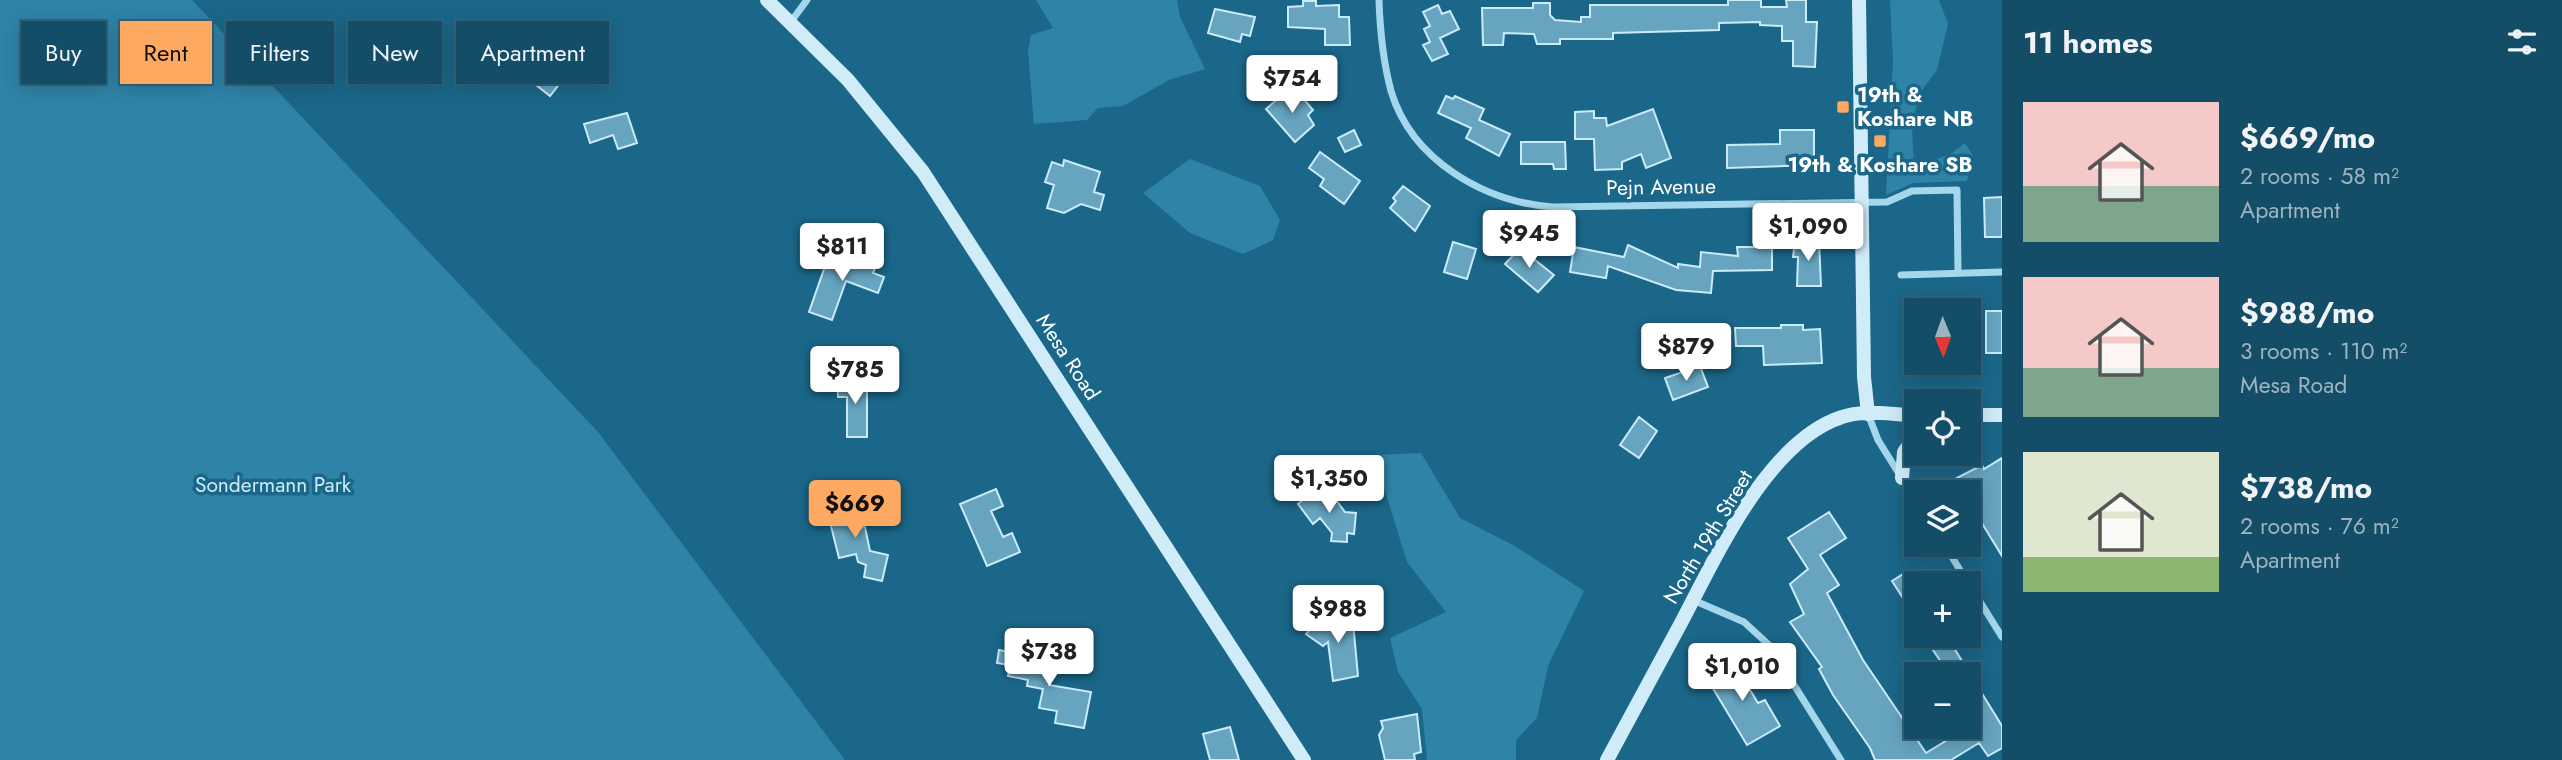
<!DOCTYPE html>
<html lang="en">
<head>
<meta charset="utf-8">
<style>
	:root { --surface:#144d67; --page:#1d546d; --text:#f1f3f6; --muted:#9db4c0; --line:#33647b; --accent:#fda962 }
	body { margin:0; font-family:Jost,sans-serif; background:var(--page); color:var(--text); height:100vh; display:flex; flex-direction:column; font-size:26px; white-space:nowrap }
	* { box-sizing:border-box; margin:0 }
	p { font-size:23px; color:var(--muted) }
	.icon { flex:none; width:38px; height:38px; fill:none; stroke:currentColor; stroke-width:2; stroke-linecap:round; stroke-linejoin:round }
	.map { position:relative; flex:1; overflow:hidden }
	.drawer { display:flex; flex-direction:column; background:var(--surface); width:560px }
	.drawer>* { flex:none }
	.guide { position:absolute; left:21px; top:21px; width:665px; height:63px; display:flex; gap:14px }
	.needle { width:46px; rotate:179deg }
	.controls { position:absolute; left:1904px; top:298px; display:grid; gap:14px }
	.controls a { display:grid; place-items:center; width:77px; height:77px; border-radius:0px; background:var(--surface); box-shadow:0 4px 18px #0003,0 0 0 2px var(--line); font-size:35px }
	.price { position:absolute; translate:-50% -60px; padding:0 16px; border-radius:7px; background:#fff; color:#222; font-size:23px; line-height:46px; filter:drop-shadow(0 2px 4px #0008) }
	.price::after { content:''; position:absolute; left:50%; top:42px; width:21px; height:16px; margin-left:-10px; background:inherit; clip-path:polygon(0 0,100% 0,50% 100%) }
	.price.selected { background:var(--accent); color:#111 }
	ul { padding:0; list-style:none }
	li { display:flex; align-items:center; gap:21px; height:175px; padding:0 21px }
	li span { display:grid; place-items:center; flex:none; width:196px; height:140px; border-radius:0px; color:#555 }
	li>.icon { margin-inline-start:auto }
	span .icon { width:84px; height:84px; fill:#fffc; stroke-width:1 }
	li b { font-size:30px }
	h2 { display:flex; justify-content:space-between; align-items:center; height:84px; padding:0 21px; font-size:30px }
	.tag { padding:0 24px; border-radius:0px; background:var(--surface); box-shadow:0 4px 18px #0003,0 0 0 2px var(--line); font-size:24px; line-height:63px }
	.tag.selected { background:var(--accent); color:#111 }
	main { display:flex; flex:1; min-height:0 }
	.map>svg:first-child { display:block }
</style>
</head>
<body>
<main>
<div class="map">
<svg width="2002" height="760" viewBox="0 0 2002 760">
	<rect width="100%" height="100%" fill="#1b6789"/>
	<path fill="#2f83a7" d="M0 0H192L598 432 845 760H0Z
		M1036 0H1177L1180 17 1205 69 1169 80 1123 106 1098 108 1087 120 1034 124 1028 51 1031 35 1053 28Z
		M1890 0H1939L1948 24 1937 70 1919 94 1912 127 1914 168 1952 153 1965 143 1973 156 1967 181 1913 183 1886 195 1893 62Z
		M1190 159 1260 186 1280 220 1273 240 1243 254 1190 233 1143 193Z
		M1421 453 1460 518 1515 546 1584 591 1548 666 1537 718 1516 740V760H1427L1422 709 1398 672 1390 638 1446 612 1407 562 1374 455Z"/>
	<path fill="#66a4c0" stroke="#caebf9" stroke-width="2" d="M1728 0H1761V7H1787L1786 0H1806V22H1817L1815 67 1793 66V41H1782V26L1760 25V22L1719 23V30L1613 33V39H1560V44H1537L1534 34 1504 33 1503 45H1483L1482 8H1533V3H1550V15L1555 20 1581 22V17H1590V5H1728Z
		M1303 1H1316V6L1339 5V17H1349L1350 45H1325V29L1288 27V7L1303 6Z
		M1438 5 1442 14 1450 11 1459 29 1440 38 1448 54 1432 61 1423 45 1430 42 1424 29 1430 26 1423 12Z
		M1215 9 1255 17 1250 36 1242 34 1240 42 1208 33Z
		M539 20 551 22 553 47 562 46 564 78 550 96 531 81H524L516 75 515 58 511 54 512 27Z
		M1281 96 1302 97 1313 110 1308 115 1314 125 1295 142 1266 109Z
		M1446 96 1453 99 1455 96 1484 109 1479 120 1510 134 1499 156 1466 138 1471 128 1438 113Z
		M1653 109 1671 158 1646 168 1641 154 1622 162V169L1595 170 1594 139H1575V112L1594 111V118H1606L1607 126Z
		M627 113 637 143 618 149 613 135 590 143 584 124Z
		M1354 130 1361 145 1345 152 1338 138Z
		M1780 130H1814V165L1727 168V145L1780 144Z
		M1521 142H1565L1566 169H1554L1553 164H1521Z
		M1320 152 1360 181 1344 204 1320 186 1324 179 1309 168Z
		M1064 160 1100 172 1094 192 1104 195 1100 210 1081 204 1064 213 1047 208 1054 185 1045 182 1052 162 1063 166Z
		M1403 186 1430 206 1415 231 1390 208 1396 201 1393 198Z
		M2002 197V237H1985L1984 198Z
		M1819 240 1821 286H1797L1798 257H1793L1795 241Z
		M1453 242 1476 249 1467 279 1444 272Z
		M1628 245 1678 268V264L1700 267 1701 252 1738 256 1737 247H1772V270L1713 271 1711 293 1676 290 1608 266 1606 278 1570 272 1574 247 1624 257Z
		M1520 248 1554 275 1538 292 1505 264Z
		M830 252 875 268 873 273 884 277 878 293 846 281 832 320 809 312Z
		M1986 311H2002V353H1986Z
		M1781 325H1803V330L1820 329 1822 363 1764 365 1763 346H1736L1735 328H1781Z
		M1700 366 1708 387 1673 400 1665 378Z
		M837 380H867V437H847V397H838Z
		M1639 417 1657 431 1639 458 1620 445Z
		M2002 458V556L1969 502V492H1956L1951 481 1982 465 1984 469Z
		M996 489 1003 506 991 511 1003 537 1012 533 1020 552 987 566 960 504Z
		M1317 489 1326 499 1336 500 1345 512 1356 513 1354 534 1347 533V542L1331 541 1332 533 1320 518 1313 524 1298 504Z
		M851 500 858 528 865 527 870 551 888 555 882 581 864 577 866 565 858 562 856 554 839 558 826 506Z
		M1829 512 1846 538 1820 555 1839 585 1827 593 1863 660 1926 753 1978 721 1969 707V674H1949L1923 635H1946L2002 726V748L1988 756 1979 743 1951 760H1875L1870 748 1833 695 1819 669 1822 667 1790 622 1804 614 1790 584 1808 569 1788 538Z
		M1908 571 1916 585V618L1892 581Z
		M1325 613 1335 621 1342 613 1353 622 1358 676 1333 681 1328 642 1323 646 1306 634Z
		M999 650 1054 660 1049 685 1091 692 1084 728 1055 723 1057 711 1039 708 1043 689 1027 686 1028 680 1008 676 1010 665 997 663Z
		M1739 659 1747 671 1741 675 1758 703 1765 700 1780 726 1747 745 1706 677Z
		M1417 714 1421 752 1414 754 1415 760H1385L1379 735 1383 728 1381 721Z
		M1230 727 1239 760H1210L1203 734Z"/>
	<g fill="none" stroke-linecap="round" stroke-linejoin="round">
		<path stroke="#a5d7ec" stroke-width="7" d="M1379 0C1380 31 1383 61 1391 91 1412 161 1485 202 1553 207L1887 202 1912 191 1957 190 1958 273
			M790 23 807 0
			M1901 275 2002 272
			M1868 414 1878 440 1916 501
			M1944 544 1968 583
			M1969 584 2002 637
			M1693 600 1744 622 1769 645 1841 760"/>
		<path stroke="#d1ecf9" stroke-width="14" d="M767 0 848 80 923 172 1304 760
			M1859 0 1864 377 1868 414
			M1969 415H2002
			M1902 478 1904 452 1916 435
			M1607 760C1632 714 1656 669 1681 623 1715 559 1767 441 1842 417 1864 409 1893 415 1916 415"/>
	</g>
	<g fill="#fda962" stroke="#1b6789" stroke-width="2.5">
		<rect x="1836" y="100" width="14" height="14" rx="3.5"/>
		<rect x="1873" y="134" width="14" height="14" rx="3.5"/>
	</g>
	<g text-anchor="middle" stroke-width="7" stroke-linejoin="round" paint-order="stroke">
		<g font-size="21" font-weight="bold" fill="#fff" stroke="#1b6789" text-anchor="start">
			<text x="1857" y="102">19th &amp;<tspan x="1857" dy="24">Koshare NB</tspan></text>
			<text x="1880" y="172" text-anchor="middle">19th &amp; Koshare SB</text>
		</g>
		<g font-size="21" fill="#fff" stroke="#1b6789">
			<text transform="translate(1661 187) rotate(-1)" y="7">Pejn Avenue</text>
			<text transform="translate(1068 357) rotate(57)" y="7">Mesa Road</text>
			<text transform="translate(1708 537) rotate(-59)" y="7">North 19th Street</text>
		</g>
		<g font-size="21" fill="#caebf9" stroke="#1b6789">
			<text x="273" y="492">Sondermann Park</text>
		</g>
	</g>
</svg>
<div class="controls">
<a><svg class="needle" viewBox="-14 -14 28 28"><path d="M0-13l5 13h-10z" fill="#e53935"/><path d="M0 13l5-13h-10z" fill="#9db4c0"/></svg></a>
<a><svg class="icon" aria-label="locate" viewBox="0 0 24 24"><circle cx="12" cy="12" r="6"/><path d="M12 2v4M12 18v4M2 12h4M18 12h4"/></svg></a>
<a><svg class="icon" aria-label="layers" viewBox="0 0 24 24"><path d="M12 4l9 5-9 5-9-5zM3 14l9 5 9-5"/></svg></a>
<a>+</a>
<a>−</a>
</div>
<b class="price" style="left:1292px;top:115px">$754</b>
<b class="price" style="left:1808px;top:263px">$1,090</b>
<b class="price" style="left:1529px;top:270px">$945</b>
<b class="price" style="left:842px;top:283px">$811</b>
<b class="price" style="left:1686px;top:383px">$879</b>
<b class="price" style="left:855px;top:406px">$785</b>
<b class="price" style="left:1329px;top:515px">$1,350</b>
<b class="price selected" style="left:855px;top:540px">$669</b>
<b class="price" style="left:1338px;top:645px">$988</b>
<b class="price" style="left:1049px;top:688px">$738</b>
<b class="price" style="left:1742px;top:703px">$1,010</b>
<div class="guide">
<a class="tag">Buy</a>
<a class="tag selected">Rent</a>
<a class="tag">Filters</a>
<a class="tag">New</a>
<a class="tag">Apartment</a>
</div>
</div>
<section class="drawer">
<h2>11 homes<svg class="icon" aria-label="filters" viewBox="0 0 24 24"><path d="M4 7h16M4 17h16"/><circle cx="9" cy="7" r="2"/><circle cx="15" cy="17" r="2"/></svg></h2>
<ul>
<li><span style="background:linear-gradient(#f6c9c9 60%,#7fa58c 0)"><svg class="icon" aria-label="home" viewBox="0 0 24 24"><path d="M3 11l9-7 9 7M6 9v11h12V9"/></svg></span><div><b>$669/mo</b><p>2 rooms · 58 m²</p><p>Apartment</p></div></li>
<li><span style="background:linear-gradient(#f6c9c9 65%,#7fa58c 0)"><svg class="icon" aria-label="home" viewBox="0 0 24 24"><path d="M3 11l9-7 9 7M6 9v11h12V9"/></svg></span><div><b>$988/mo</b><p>3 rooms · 110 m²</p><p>Mesa Road</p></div></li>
<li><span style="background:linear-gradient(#dfe7d0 75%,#8fb573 0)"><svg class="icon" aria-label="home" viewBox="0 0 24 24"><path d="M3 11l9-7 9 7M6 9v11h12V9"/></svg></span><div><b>$738/mo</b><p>2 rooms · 76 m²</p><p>Apartment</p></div></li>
</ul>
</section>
</main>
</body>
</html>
